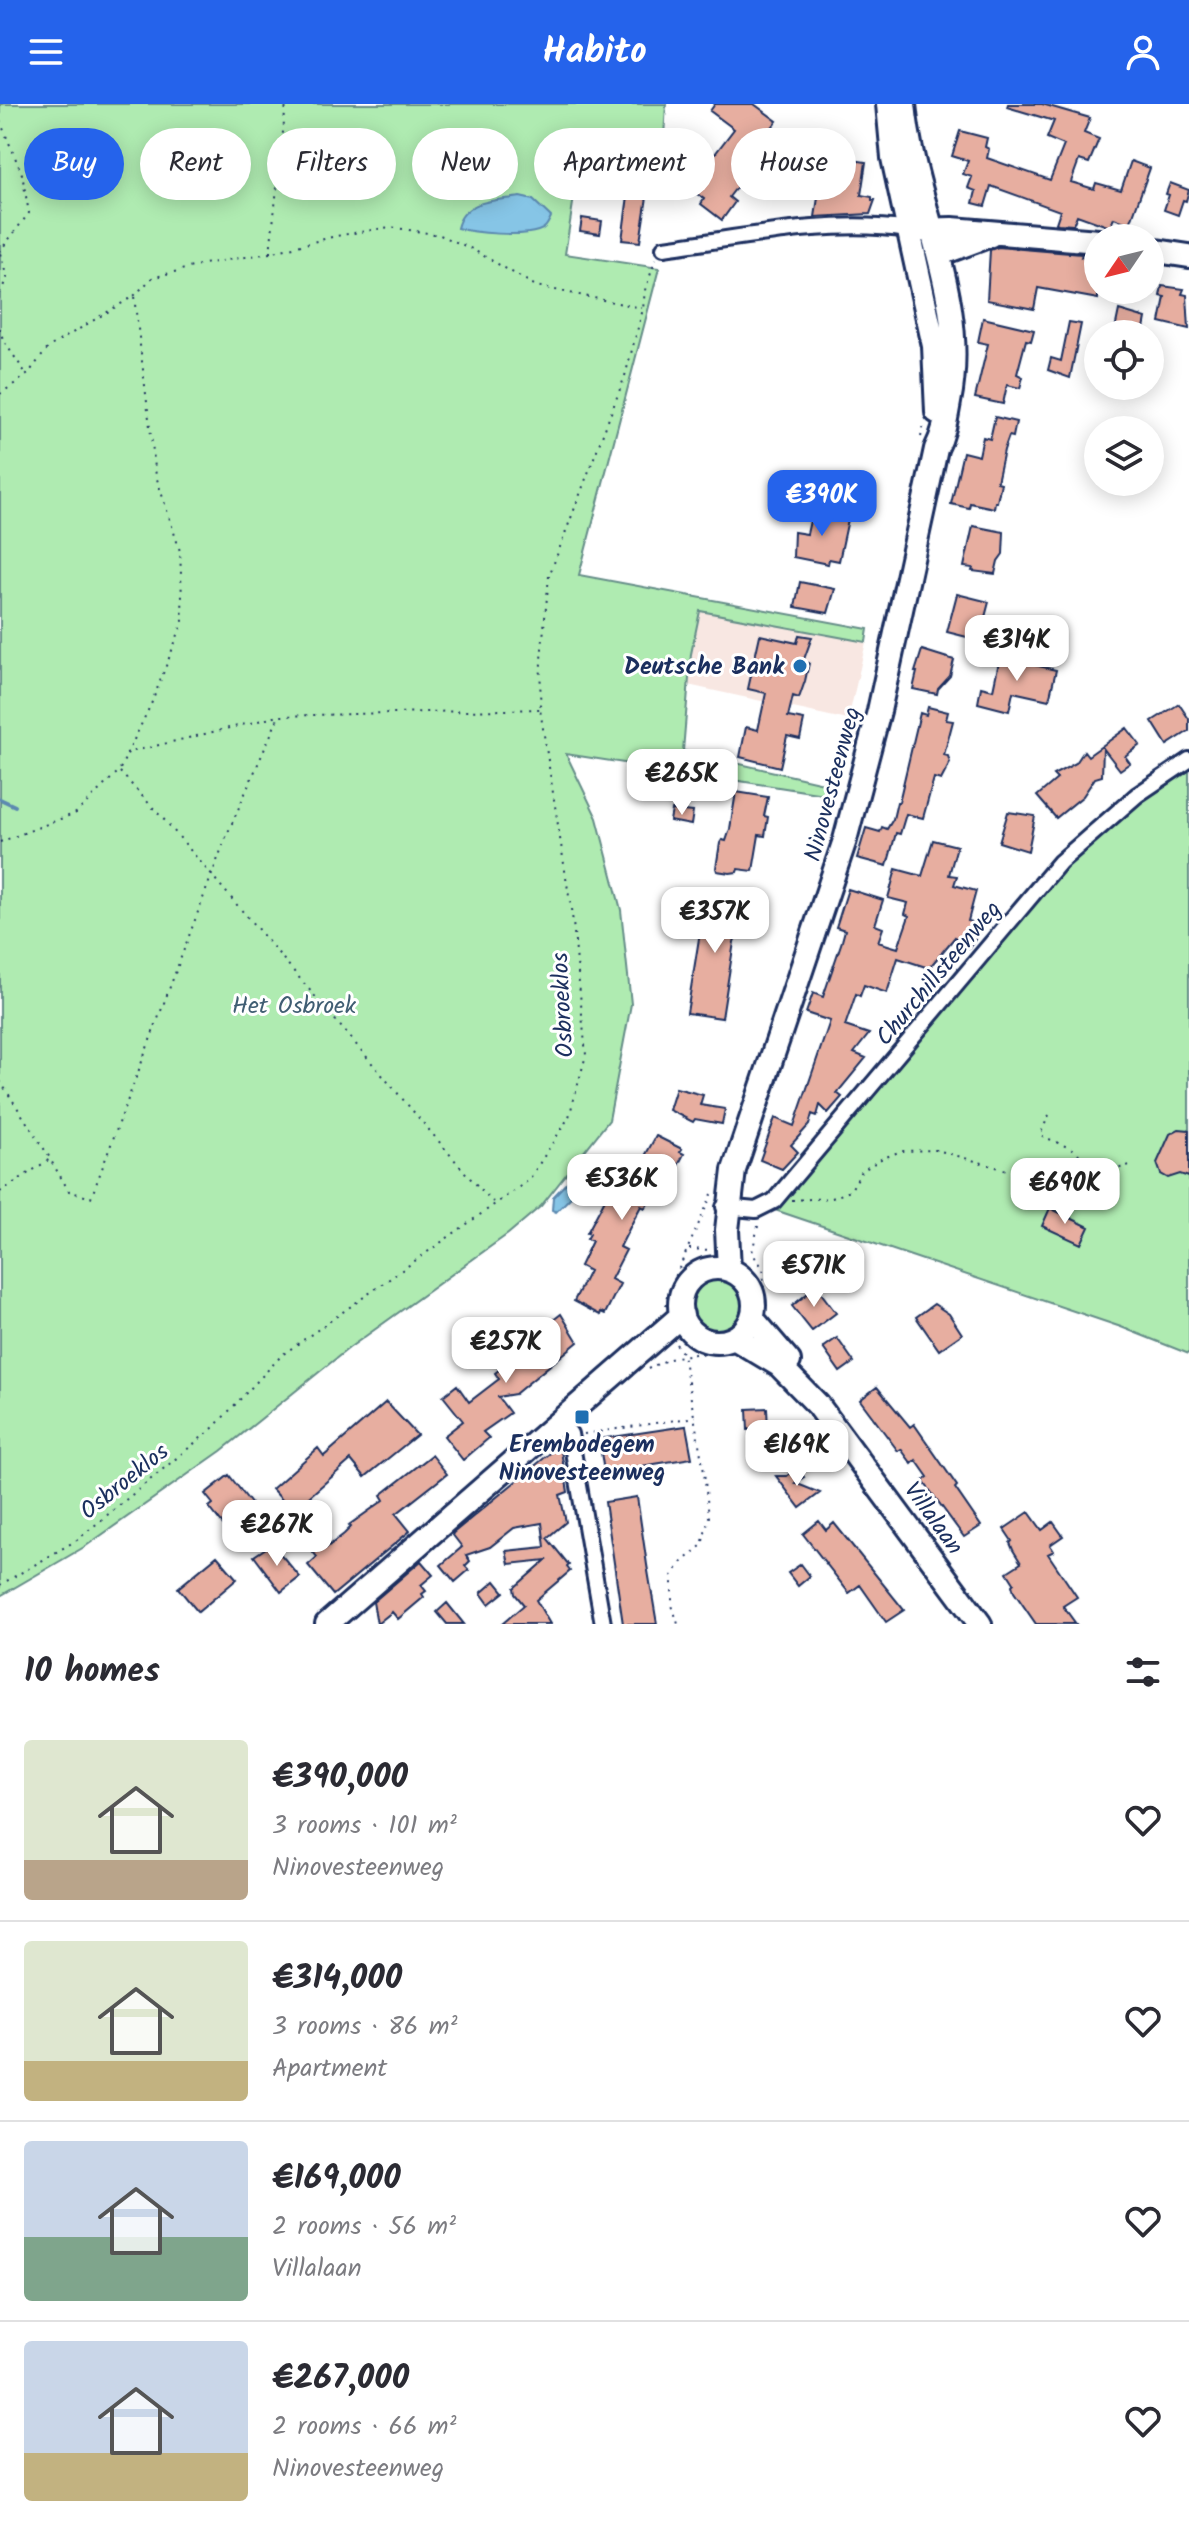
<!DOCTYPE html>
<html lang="en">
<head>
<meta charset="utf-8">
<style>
	:root { --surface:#fff; --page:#f2f2f3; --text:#2b2b33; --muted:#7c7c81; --line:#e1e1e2; --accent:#2563eb }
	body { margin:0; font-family:Kalam,sans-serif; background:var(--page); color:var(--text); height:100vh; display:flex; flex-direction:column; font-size:30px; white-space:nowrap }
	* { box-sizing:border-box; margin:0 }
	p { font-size:26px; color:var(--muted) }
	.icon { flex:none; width:44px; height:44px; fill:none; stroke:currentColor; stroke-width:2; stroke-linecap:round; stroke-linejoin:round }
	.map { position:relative; height:1520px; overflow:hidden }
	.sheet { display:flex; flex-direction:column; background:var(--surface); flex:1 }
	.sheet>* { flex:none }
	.guide { position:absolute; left:24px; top:24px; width:1142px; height:72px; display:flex; gap:16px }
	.needle { width:52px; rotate:235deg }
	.tools { position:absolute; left:1084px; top:120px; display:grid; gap:16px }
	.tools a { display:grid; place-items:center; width:80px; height:80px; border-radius:50%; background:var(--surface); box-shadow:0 4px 20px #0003; font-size:40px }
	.price { position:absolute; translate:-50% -68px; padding:0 18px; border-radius:16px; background:#fff; color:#222; font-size:26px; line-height:52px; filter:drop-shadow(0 2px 4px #0008) }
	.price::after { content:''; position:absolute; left:50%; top:48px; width:24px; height:18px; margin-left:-12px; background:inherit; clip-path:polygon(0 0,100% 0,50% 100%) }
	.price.on { background:var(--accent); color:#fff }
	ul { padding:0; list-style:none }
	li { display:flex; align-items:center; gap:24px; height:200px; padding:0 24px }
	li+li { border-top:2px solid var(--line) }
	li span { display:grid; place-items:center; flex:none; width:224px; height:160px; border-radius:8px; color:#555 }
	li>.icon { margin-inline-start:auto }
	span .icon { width:96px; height:96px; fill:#fffc; stroke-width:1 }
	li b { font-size:34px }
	h2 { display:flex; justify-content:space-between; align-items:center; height:96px; padding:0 24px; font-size:34px }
	.tag { padding:0 28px; border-radius:36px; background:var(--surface); box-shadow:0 4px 20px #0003; font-size:28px; line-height:72px }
	.tag.on { background:var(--accent); color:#fff }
	header { display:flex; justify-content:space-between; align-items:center; height:104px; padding:0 24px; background:var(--accent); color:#fff; font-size:36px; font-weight:600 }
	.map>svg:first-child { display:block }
</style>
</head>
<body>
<header><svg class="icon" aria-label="menu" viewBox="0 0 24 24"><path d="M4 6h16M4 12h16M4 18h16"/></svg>Habito<svg class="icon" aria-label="person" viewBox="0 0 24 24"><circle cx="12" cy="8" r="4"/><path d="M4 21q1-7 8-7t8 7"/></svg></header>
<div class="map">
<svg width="1189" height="1520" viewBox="0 0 1189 1520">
	<rect width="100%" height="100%" fill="#fff"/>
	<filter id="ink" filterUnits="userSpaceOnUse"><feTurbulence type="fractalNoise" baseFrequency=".0125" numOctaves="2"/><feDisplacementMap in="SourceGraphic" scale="16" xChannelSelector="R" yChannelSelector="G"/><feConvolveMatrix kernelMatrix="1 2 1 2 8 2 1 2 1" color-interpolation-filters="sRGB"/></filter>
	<g filter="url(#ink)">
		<path fill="#f8e7e2" d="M700 507 866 538 848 616 688 581 691 550Z"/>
		<path fill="#afebb1" stroke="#658d88" stroke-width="2" d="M0 0H666L662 66 580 55 565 150 659 164 579 471 868 525 866 538 700 507 691 550 683 647 832 681 830 691 566 650 597 714 621 806 631 900 609 1016 541 1102 508 1130 349 1244 221 1347 86 1442 0 1492Z
			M1189 664V1250L1121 1223 772 1105 794 1084 1064 763 1140 697Z
			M687 1201a29 29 0 1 1 58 0a29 29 0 1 1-58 0Z"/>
		<path fill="#86c5e6" stroke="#5b89b0" stroke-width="2" d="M520 93 533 96 551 113C548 119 546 125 538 127 521 133 475 129 457 124 464 94 497 97 520 93Z
			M569 1076 575 1080 572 1092 556 1108 552 1106 553 1093Z"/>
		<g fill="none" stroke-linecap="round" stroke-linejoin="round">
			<path stroke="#5b89b0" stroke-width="4" d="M0 695 15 702"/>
		</g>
		<path fill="#e7aea0" stroke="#1b2f5e" stroke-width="2" d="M715 0H754L777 17 745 57 753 62 729 93 735 98 722 116 701 100 704 95 689 84 734 25 710 7Z
			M1008 0H1042L1090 14 1084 29 1099 35 1089 59 1079 56 1071 78 1094 85 1096 79 1121 86 1131 57 1150 64 1130 120 1114 114 1110 123 1077 111 1073 121 1058 120 1056 119 1060 107 991 82 985 102 973 99 976 87 968 84 972 73 963 70 968 57 952 52 960 27 987 34 985 43 989 45 987 54 1050 76 1064 41 1047 34 1054 17 1007 3Z
			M853 56 866 58 861 91 872 93V96H875L870 110 815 113 821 74 827 76 831 59 852 63Z
			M630 77 649 80 640 138 622 136Z
			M1170 79 1189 86 1186 97 1183 96 1178 111 1164 106 1169 91 1166 90Z
			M582 114 602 117 600 130 580 127Z
			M998 143 1082 150 1081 153 1098 156V195L1038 184 1034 205 987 196 990 146Z
			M1162 182 1184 185 1182 190 1187 191 1189 225 1160 218 1165 193 1160 192Z
			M1119 206 1146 214 1143 230H1114Z
			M983 214 1034 226 1031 237 1026 236 1017 270 1023 273 1020 284 1007 281 1003 300 975 294 988 240 978 238Z
			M1069 218 1081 220 1070 274 1048 266 1051 254 1061 257Z
			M995 313 1016 318 1013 333 1009 332 1004 346 997 378 1001 379 997 398H995L994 404 970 399 969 404 951 400 963 348 979 352 983 333 990 335Z
			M835 404 850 406 839 457 829 455 828 460 793 453 794 428 807 430 811 412 833 414Z
			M973 422 1004 428 1003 450 998 457 995 470 972 467 973 464 964 463Z
			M800 478 835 485 828 509 795 503Z
			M957 490 989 498 979 536 947 528Z
			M760 531 797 539 799 531 812 533 803 558 809 559 805 577 799 594 793 592 788 613 804 616 800 635 787 632 780 663 740 653 746 623 758 626 766 589 748 585Z
			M922 546 954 556 950 572 938 585 937 590 913 585 917 568H915Z
			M1000 553 1056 566 1049 596 1013 588 1009 607 978 599 981 583 993 586Z
			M1179 600 1189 615V627L1167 641 1152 617Z
			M928 603 948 608 946 616 953 617 944 651 948 652 950 659 941 676 934 674 923 714 906 710 900 730 896 729 887 762 857 754 866 724 880 728 882 723 887 725 893 715 897 698H899L920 609 926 611Z
			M1127 624 1140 641 1125 652 1130 659 1120 666 1103 644 1102 672 1095 674 1083 692 1056 714 1037 692 1057 675 1053 671 1076 659 1084 647 1088 652Z
			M736 688 768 693 764 712 768 713 765 732 759 731 753 767 738 765 737 768 730 769 717 767 716 764 720 739 722 736 726 737 730 725Z
			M672 706 693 708 691 721 670 717Z
			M1008 708 1035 712 1028 747 999 738Z
			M933 736 957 742 949 771 957 772 954 781 976 787 968 817 985 821 969 844 955 833 929 864 898 854 887 889 864 881 860 892 856 890 845 922 869 930 854 949 866 954 837 989 842 993 828 1009 820 1001 817 1012 812 1010 809 1021 791 1041 798 1048 782 1065 760 1056 775 1014 794 1022 830 917 806 909 813 889 823 893 842 837 845 826 836 823 848 785 883 796 875 821 883 824 878 838 898 844 909 812 905 810 908 799 888 794 896 765 922 772Z
			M706 791 749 798 734 838 722 914 687 909Z
			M676 984 703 991 700 1001 725 1005 722 1020 695 1015 693 1018 669 1006Z
			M1179 1025 1189 1026V1073L1180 1070 1168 1074 1161 1070 1157 1059 1170 1030Z
			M656 1032 682 1045 680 1048 684 1050 669 1079 661 1075 645 1104 641 1102 633 1117 620 1143 626 1146 611 1175 620 1180 605 1210 601 1208 600 1211 574 1197 589 1167 580 1162 592 1137 587 1135 590 1130 587 1129 611 1084 613 1085 616 1080 619 1082 621 1079 632 1057 640 1061Z
			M1050 1104 1089 1123 1081 1140 1042 1122Z
			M805 1139 807 1169 784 1171 782 1140Z
			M813 1185H818L836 1209 812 1227 792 1202Z
			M934 1200 949 1210 962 1230 939 1246 916 1213Z
			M561 1210 578 1238 515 1290 498 1293 510 1309 483 1328 489 1334 463 1356 444 1332 463 1317 443 1292 457 1281 469 1298 499 1275 495 1269 500 1265 497 1262 532 1235 530 1231 544 1220 547 1221Z
			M837 1234 854 1258 840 1268 823 1244Z
			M877 1283 910 1323 914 1320 957 1382 955 1384 981 1422 964 1433 923 1377 928 1373 916 1356 912 1360 901 1345 898 1347 860 1296Z
			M386 1298 417 1331 365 1373 351 1356 294 1406 314 1430 307 1436 278 1403 284 1398 272 1385 318 1344 324 1352Z
			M767 1304 768 1325 748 1326 747 1305Z
			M686 1322 692 1354 604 1368 599 1335Z
			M560 1341 568 1388 560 1391 566 1418 547 1434 569 1461 567 1463 570 1467 536 1496 550 1520H502L524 1501 515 1490 514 1484 546 1456 509 1460 506 1447 545 1443 542 1419 514 1424 490 1443 466 1451 470 1457 465 1462 469 1466 455 1478 441 1461 462 1443 452 1430Z
			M432 1351 447 1370 396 1410 410 1427 333 1491 308 1461 317 1453 309 1443 312 1439 318 1434 326 1444 344 1430 351 1423 349 1421 384 1396 381 1391Z
			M797 1364 804 1373 795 1379 820 1389 800 1404 776 1372H787Z
			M229 1371 262 1414 235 1436 209 1403 213 1400 205 1390Z
			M637 1393 647 1461 657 1520H623L605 1398Z
			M1029 1408 1042 1426 1053 1418 1063 1432 1050 1441 1054 1447 1048 1450 1077 1493 1063 1502 1076 1520H1036L1014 1488 1012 1481 1014 1479 1007 1468 1021 1459 1013 1446 1010 1439 1012 1437 1004 1425Z
			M819 1417 826 1426 834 1419 904 1506 886 1518 860 1481 849 1489 803 1430Z
			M272 1440 300 1473 281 1488 254 1452Z
			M217 1452 237 1475 198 1508 178 1484Z
			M421 1457 433 1471 421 1481 426 1487 422 1490 424 1493 398 1515 392 1508 377 1520 373 1498Z
			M801 1460 810 1472 798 1482 788 1469Z
			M495 1477 504 1488 489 1500 481 1489Z
			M447 1499 464 1520H447L437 1508Z"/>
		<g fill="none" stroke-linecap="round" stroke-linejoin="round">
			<defs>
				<path id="street" d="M664 144C742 134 829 114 908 126
					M724 1103 756 1106 774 1097 1060 758 1137 691 1189 656
					M561 1318 570 1330 603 1520"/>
				<path id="secondary" d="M888 0 893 54 934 242 937 308
					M921 126 952 125 1098 137
					M1150 146 1189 152
					M940 150 991 131
					M680 1201a37 37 0 1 1 74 0a37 37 0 1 1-74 0Z
					M729 1165 727 1126 734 1066 845 736 879 607 936 345C944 330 946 315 949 298 970 194 913 101 904 0
					M752 1214 789 1257
					M734 1234 779 1261 818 1301 980 1520
					M327 1520 682 1211"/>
			</defs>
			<use href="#street" stroke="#1b2f5e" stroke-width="20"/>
			<use href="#secondary" stroke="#1b2f5e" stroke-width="28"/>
			<path stroke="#1b2f5e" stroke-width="2" stroke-dasharray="2 6" stroke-linecap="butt" d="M0 17 22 70 29 109 0 147
				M270 149 286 0
				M0 189 7 174 0 149
				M0 224 3 236 27 271
				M0 290 27 271 49 243 134 192 152 174 203 160 270 149 336 132 390 123 440 131 470 144 536 182 642 204
				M921 333 924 320
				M126 649 279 612
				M120 668 168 720 470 1074 493 1098
				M0 738 76 709 119 667 152 598 183 518 180 447 156 372 134 192
				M0 977 50 1054
				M1049 1011 1040 1031 1072 1045 1103 1068
				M0 1088 50 1055 69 1087 91 1094 226 733 279 612 540 605
				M792 1096 832 1094 850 1087 862 1067 881 1055 901 1047 937 1046 1003 1065 1069 1080 1130 1061
				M1058 1105 1068 1081
				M758 1122 752 1149 763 1164 765 1203
				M689 1145 710 1146
				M665 1202 667 1191 712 1090
				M676 1240 683 1250 704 1368 709 1413 702 1441 682 1458 672 1472V1501L678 1520
				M648 1265C677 1249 694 1249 726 1250
				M584 1330 695 1313
				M0 1481 77 1436 213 1324 282 1251 529 1076 569 1013 586 951 573 818 540 605 541 555 549 472 625 272 643 205 645 186 656 155"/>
			<use href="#street" stroke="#fff" stroke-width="14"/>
			<use href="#secondary" stroke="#fff" stroke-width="22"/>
		</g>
	</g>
	<g fill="#1f6fb2" stroke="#fff" stroke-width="3">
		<circle cx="800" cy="562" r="8"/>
		<rect x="574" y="1305" width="16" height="16" rx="4"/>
	</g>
	<g text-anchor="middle" stroke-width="6" stroke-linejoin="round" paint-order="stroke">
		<g font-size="24" font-weight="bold" fill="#1b2f5e" stroke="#fff" text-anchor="end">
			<text x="784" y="570">Deutsche Bank</text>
			<text x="582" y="1348" text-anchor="middle">Erembodegem<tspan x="582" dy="28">Ninovesteenweg</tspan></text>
		</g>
		<g font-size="24" fill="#1b2f5e" stroke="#fff">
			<text transform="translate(832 680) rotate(-75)" y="8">Ninovesteenweg</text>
			<text transform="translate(938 869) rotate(-50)" y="8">Churchillsteenweg</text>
			<text transform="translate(562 901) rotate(-93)" y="8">Osbroeklos</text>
			<text transform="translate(124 1377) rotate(-39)" y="8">Osbroeklos</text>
			<text transform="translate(934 1414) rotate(54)" y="8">Villalaan</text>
		</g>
		<g font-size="24" fill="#405e73" stroke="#fff">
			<text x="294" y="909">Het Osbroek</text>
		</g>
	</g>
</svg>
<div class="tools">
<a><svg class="needle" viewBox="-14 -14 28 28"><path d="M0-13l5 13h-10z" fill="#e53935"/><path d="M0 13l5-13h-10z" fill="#7c7c81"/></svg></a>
<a><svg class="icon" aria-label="locate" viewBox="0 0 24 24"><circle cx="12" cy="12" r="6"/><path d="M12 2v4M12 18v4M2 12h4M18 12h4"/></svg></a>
<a><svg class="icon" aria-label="layers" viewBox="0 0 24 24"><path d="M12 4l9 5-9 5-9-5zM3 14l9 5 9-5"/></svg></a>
</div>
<b class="price on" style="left:822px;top:434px">€390K</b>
<b class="price" style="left:1017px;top:579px">€314K</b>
<b class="price" style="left:682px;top:713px">€265K</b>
<b class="price" style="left:715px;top:851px">€357K</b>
<b class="price" style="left:622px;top:1118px">€536K</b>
<b class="price" style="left:1065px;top:1122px">€690K</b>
<b class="price" style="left:814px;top:1205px">€571K</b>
<b class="price" style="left:506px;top:1281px">€257K</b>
<b class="price" style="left:797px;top:1384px">€169K</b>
<b class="price" style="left:277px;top:1464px">€267K</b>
<div class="guide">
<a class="tag on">Buy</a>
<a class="tag">Rent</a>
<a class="tag">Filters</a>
<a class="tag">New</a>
<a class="tag">Apartment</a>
<a class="tag">House</a>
</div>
</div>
<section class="sheet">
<h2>10 homes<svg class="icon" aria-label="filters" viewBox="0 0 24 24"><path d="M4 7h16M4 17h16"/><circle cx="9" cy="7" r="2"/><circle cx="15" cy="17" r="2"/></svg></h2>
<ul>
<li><span style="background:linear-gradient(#dfe7d0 75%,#b9a48a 0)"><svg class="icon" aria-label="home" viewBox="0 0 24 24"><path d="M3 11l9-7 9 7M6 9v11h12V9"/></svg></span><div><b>€390,000</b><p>3 rooms · 101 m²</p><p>Ninovesteenweg</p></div><svg class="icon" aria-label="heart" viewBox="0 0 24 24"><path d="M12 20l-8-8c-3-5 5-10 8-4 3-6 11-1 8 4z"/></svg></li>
<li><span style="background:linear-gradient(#dfe7d0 75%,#c2b280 0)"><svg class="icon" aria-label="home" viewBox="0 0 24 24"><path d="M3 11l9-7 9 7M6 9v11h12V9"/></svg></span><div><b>€314,000</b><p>3 rooms · 86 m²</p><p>Apartment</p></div><svg class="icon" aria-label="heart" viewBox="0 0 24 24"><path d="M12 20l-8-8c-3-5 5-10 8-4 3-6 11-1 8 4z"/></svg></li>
<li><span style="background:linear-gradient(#c9d6e8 60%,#7fa58c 0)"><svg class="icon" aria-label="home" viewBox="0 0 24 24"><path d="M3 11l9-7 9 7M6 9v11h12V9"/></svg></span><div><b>€169,000</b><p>2 rooms · 56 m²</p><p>Villalaan</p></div><svg class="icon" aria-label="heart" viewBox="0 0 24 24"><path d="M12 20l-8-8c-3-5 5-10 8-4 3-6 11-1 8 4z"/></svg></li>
<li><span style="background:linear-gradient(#c9d6e8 70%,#c2b280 0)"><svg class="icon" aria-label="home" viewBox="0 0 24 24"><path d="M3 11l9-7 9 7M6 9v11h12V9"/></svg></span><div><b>€267,000</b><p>2 rooms · 66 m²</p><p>Ninovesteenweg</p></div><svg class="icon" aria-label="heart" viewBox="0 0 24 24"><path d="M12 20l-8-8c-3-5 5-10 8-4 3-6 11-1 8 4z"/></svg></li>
</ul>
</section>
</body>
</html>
